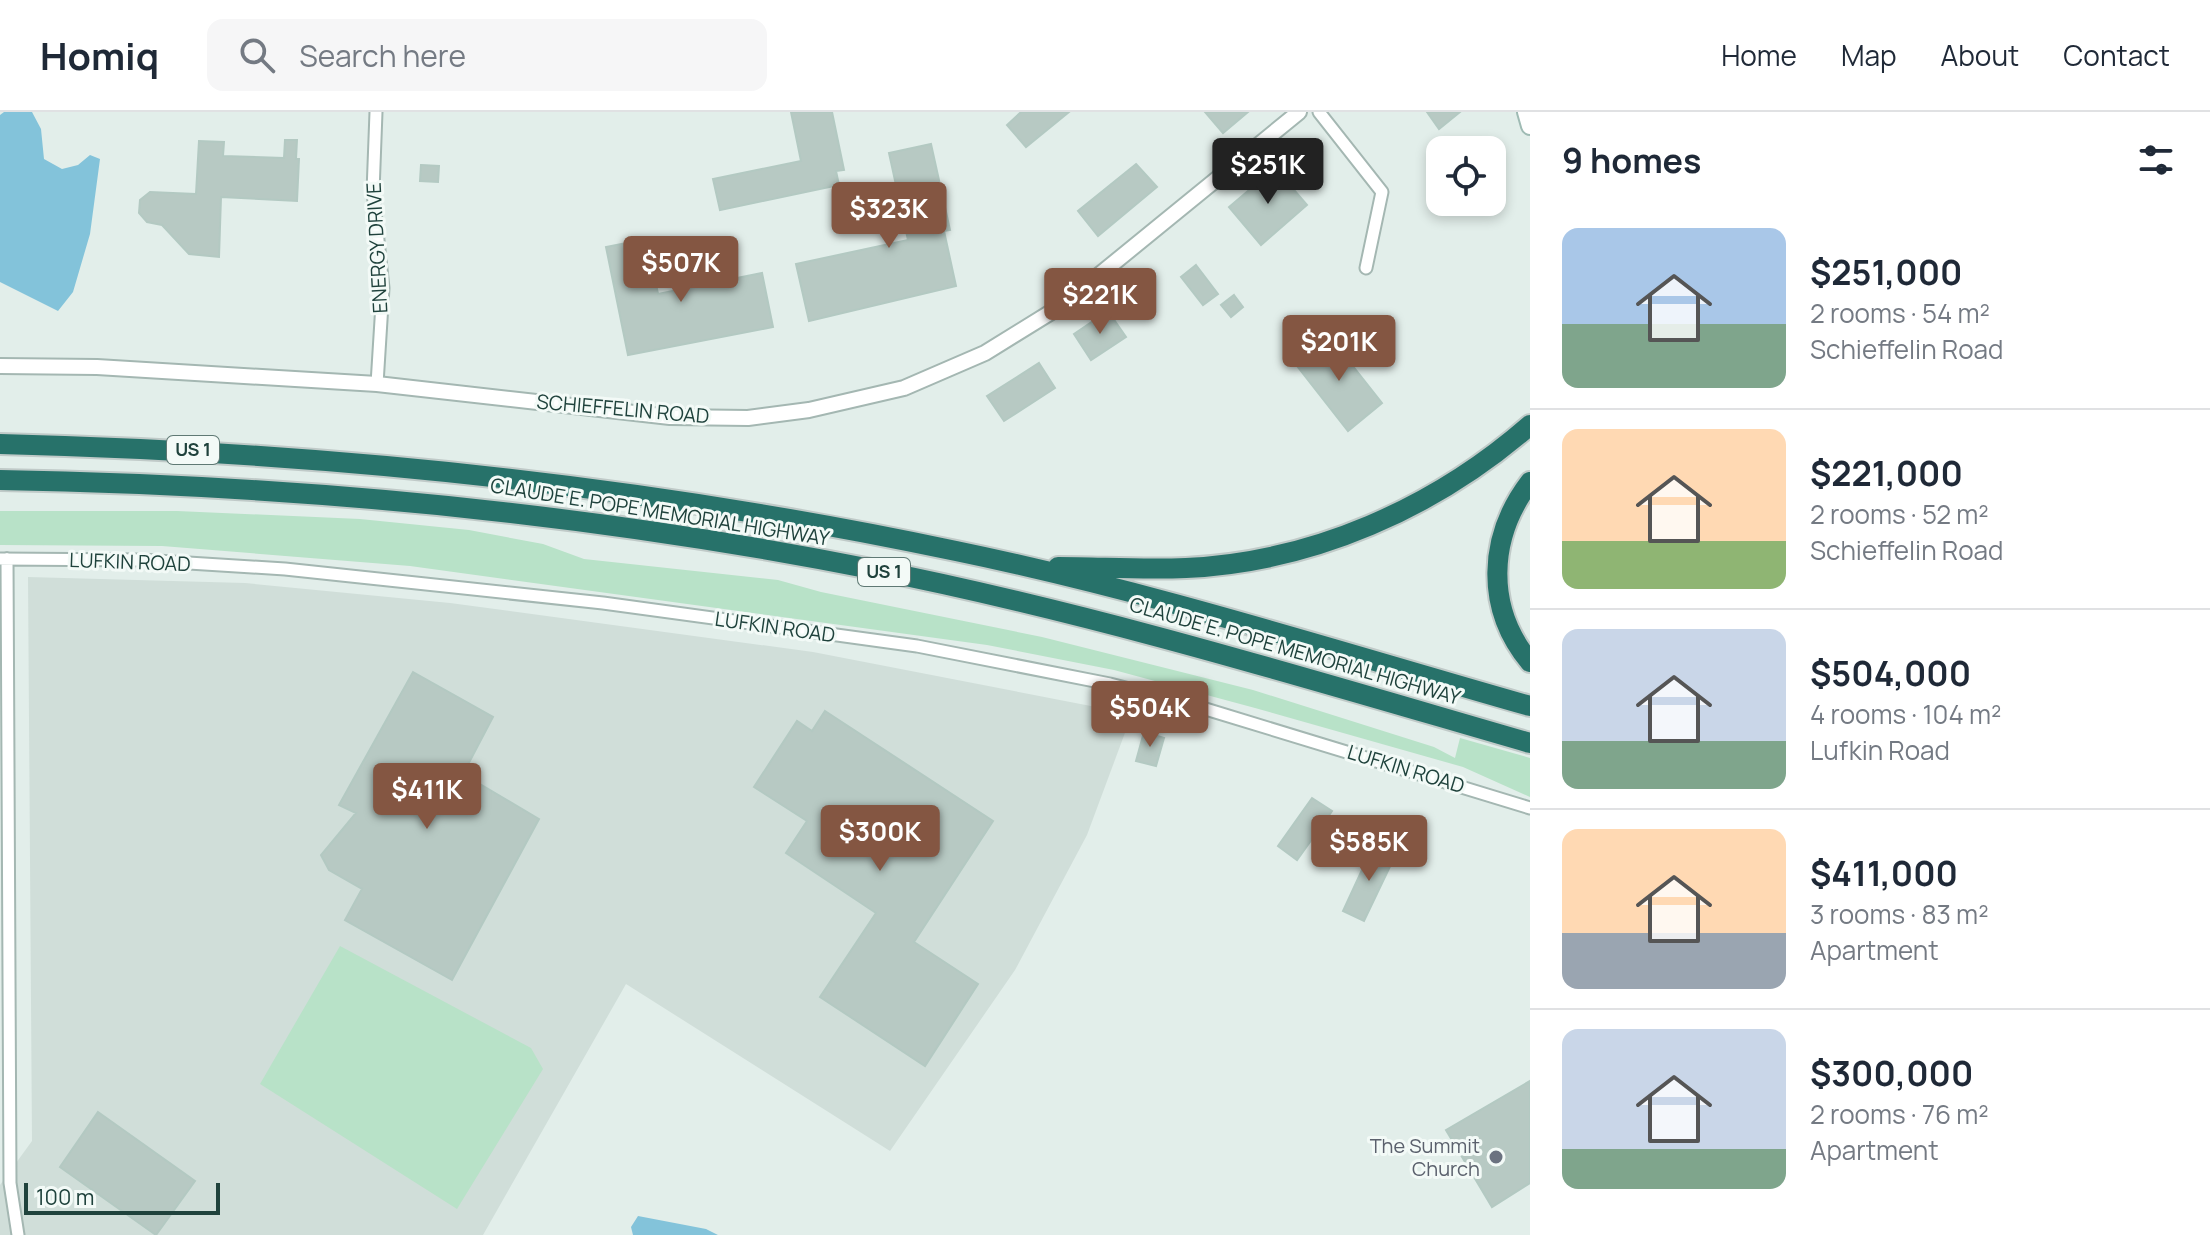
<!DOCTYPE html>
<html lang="en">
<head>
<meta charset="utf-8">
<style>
	:root { --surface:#fff; --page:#f6f6f7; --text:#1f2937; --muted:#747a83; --line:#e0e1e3; --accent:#845642 }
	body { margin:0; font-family:Manrope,sans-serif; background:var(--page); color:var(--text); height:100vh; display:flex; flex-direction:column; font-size:30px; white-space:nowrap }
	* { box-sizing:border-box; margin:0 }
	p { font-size:26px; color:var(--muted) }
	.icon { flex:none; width:44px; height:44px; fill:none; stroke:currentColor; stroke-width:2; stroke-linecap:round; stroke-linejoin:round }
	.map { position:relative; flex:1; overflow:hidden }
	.sheet { display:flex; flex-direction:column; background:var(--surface); width:680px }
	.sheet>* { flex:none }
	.tools { position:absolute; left:1426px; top:24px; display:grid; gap:16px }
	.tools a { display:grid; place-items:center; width:80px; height:80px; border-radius:16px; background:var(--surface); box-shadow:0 4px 12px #0003; font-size:40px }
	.scale { position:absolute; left:24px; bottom:20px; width:196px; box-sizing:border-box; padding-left:8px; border:4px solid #1f423c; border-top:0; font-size:22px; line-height:28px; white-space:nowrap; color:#1f423c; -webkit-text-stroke:6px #f3faf7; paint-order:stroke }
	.price { position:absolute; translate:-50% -68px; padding:0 18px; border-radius:8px; background:var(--accent); color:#fff; font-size:26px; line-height:52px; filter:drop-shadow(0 2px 4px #0008) }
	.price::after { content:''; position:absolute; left:50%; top:48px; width:24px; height:18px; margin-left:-12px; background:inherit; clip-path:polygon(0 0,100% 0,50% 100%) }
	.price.selected { background:#222; color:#fff }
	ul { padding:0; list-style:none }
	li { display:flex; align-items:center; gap:24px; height:200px; padding:0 32px }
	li+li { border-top:2px solid var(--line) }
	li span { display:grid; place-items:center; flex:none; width:224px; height:160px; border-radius:16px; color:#555 }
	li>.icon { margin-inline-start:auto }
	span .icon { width:96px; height:96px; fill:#fffc; stroke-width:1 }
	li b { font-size:34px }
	h2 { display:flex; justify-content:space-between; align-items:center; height:96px; padding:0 32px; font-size:34px }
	header { display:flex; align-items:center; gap:48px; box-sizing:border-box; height:112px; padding:0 40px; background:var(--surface); border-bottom:2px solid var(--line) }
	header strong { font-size:38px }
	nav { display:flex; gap:44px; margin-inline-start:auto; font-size:28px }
	.search { width:560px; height:72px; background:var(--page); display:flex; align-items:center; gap:20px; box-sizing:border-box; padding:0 28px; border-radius:16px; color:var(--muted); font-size:30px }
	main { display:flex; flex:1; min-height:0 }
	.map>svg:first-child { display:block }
</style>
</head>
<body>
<header>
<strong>Homiq</strong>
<div class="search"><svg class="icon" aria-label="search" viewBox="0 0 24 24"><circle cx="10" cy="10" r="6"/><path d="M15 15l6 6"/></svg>Search here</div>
<nav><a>Home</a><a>Map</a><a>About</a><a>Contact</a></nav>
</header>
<main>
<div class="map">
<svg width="1530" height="1123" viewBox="0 0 1530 1123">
	<rect width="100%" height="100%" fill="#e2eeea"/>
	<path fill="#d0ded9" d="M28 465 245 471 450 491 813 540 1132 602 1087 723 1015 858 890 1039 626 872 483 1123H0V1073L32 1029Z"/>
	<path fill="#b8e2c8" d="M0 399H177L360 407 469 418 543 432 584 447 778 468 821 480 1042 525 1253 578 1434 635 1455 646 1460 626 1530 646V685L1463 655 1255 596 1114 558 987 533 410 454 162 434 0 433Z
		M340 834 531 936 543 957 457 1097 260 972Z"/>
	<path fill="#83c3da" d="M4 0H32L41 17 44 47 62 57 78 53 90 43 100 47 90 122 73 180 58 199 0 170V3Z
		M638 1104 706 1117 718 1123H633L631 1115Z"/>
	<path fill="#b7c9c3" stroke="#b3c9c2" stroke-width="2" d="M791 0H832L844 58 836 59 839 73 720 98 713 67 801 49Z
		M1021 0H1069L1026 35 1007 13Z
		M1205 0H1248L1223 21Z
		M1427 0H1460L1439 17Z
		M285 28H297L296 47H299L297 89 221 85 219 145 189 142 162 113 147 110 139 101 140 88 150 80 196 82 199 29 224 30 223 44 284 46Z
		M931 32 950 118 944 119 956 174 809 209 796 152 908 128 889 41Z
		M1136 52 1157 75 1098 124 1078 99Z
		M421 53 439 54 438 70 420 69Z
		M1275 56 1307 93 1261 133 1229 95Z
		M647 127 658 182 762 161 773 215 628 243 606 135Z
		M1196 153 1218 182 1203 193 1181 165Z
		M1234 183 1243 195 1231 205 1221 193Z
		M1108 199 1126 225 1091 248 1074 222Z
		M1334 222 1346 236 1341 239 1382 291 1348 319 1297 254Z
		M1039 251 1055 276 1004 309 987 284Z
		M413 560 493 605 463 662 539 707 452 868 345 808 362 777 329 758 321 743 356 701 339 693Z
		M825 599 993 709 914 830 978 872 925 954 820 885 876 801 786 741 807 709 754 675 797 609 812 619Z
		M1144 620 1164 626 1156 654 1136 649Z
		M1312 686 1332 699 1297 748 1278 734Z
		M1373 734 1395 744 1364 809 1343 799Z
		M1530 969V1071L1492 1095 1446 1018Z
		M98 1000 195 1069 156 1123 60 1055Z"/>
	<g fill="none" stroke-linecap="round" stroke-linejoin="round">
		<defs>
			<path id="minor" d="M376 0 373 80 383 176 377 272
				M1319 0 1382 80 1366 156
				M0 447 141 448 285 457 603 491 917 534 1110 572 1199 595 1530 696
				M7 447 10 1071 18 1123"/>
			<path id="tertiary" d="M0 254 97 255 377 272 670 305 748 306 809 298 904 276 985 241 1061 194 1299 0"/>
			<path id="secondary" d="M1526 0 1530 14"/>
			<path id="motorway" d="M0 332C322 340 640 372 956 439 1150 479 1340 540 1530 594
				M0 368C293 373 584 400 871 457 1094 501 1312 568 1530 631
				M1530 370C1488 425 1485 496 1530 550
				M1058 455C1100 455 1143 458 1186 456 1313 450 1435 396 1530 313"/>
		</defs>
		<use href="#minor" stroke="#a4b7b2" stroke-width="15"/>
		<use href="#tertiary" stroke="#a4b7b2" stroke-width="18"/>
		<use href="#secondary" stroke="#9fbbb4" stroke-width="20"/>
		<use href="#motorway" stroke="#c0cac8" stroke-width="24"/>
		<use href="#minor" stroke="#fff" stroke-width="11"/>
		<use href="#tertiary" stroke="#fff" stroke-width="14"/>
		<use href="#secondary" stroke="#fff" stroke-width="16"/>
		<use href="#motorway" stroke="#27726a" stroke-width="20"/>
	</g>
	<circle fill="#6b7280" stroke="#f3faf7" stroke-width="3" cx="1496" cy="1045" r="8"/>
	<g text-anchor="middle" stroke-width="6" stroke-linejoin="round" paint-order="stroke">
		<g fill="#f3faf7" stroke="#5f7974" stroke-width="2">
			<rect x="167" y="324" width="52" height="28" rx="6"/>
			<rect x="858" y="446" width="52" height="28" rx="6"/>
		</g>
		<g font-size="18" font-weight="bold" fill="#1f423c">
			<text x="193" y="344">US 1</text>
			<text x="884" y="466">US 1</text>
		</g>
		<g font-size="20" fill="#1f423c" stroke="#f3faf7">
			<text transform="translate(377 136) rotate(-93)" y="7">ENERGY DRIVE</text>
			<text transform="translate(623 297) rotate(5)" y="7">SCHIEFFELIN ROAD</text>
			<text transform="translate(660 400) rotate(9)" y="7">CLAUDE E. POPE MEMORIAL HIGHWAY</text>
			<text transform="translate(130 450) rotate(2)" y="7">LUFKIN ROAD</text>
			<text transform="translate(775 515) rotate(8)" y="7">LUFKIN ROAD</text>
			<text transform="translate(1295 539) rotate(16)" y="7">CLAUDE E. POPE MEMORIAL HIGHWAY</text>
			<text transform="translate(1406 657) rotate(17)" y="7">LUFKIN ROAD</text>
		</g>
		<g font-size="20" fill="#5b616d" stroke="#f3faf7" text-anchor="end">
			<text x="1480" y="1041">The Summit<tspan x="1480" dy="23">Church</tspan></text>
		</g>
	</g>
</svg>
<div class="tools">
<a><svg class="icon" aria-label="locate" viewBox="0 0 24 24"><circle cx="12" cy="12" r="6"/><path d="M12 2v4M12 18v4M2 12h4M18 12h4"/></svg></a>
</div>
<div class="scale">100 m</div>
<b class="price selected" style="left:1268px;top:94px">$251K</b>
<b class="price" style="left:889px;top:138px">$323K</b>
<b class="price" style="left:681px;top:192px">$507K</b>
<b class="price" style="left:1100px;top:224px">$221K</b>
<b class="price" style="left:1339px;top:271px">$201K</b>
<b class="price" style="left:1150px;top:637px">$504K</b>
<b class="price" style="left:427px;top:719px">$411K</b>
<b class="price" style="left:880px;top:761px">$300K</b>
<b class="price" style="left:1369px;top:771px">$585K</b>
</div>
<section class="sheet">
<h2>9 homes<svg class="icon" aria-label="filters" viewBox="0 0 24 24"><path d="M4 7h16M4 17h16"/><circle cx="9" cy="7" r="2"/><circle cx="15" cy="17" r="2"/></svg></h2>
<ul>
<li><span style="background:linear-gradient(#a9c7e8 60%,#7fa58c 0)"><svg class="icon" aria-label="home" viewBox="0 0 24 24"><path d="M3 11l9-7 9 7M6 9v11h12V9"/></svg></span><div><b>$251,000</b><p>2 rooms · 54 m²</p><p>Schieffelin Road</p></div></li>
<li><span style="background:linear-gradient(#ffd9b3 70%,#8fb573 0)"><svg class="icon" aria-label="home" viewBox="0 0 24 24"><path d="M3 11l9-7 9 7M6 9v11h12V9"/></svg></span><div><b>$221,000</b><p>2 rooms · 52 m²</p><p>Schieffelin Road</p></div></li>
<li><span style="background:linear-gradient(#c9d6e8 70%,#7fa58c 0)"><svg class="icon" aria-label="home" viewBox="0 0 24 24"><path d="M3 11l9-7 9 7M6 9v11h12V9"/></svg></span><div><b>$504,000</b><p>4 rooms · 104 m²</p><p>Lufkin Road</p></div></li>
<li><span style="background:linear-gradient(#ffd9b3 65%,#9aa5b1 0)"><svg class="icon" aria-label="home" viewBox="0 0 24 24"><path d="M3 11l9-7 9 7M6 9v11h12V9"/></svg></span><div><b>$411,000</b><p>3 rooms · 83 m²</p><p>Apartment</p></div></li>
<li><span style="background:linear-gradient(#c9d6e8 75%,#7fa58c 0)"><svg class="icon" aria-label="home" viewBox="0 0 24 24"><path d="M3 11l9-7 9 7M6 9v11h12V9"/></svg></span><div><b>$300,000</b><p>2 rooms · 76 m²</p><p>Apartment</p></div></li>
</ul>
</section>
</main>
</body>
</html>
